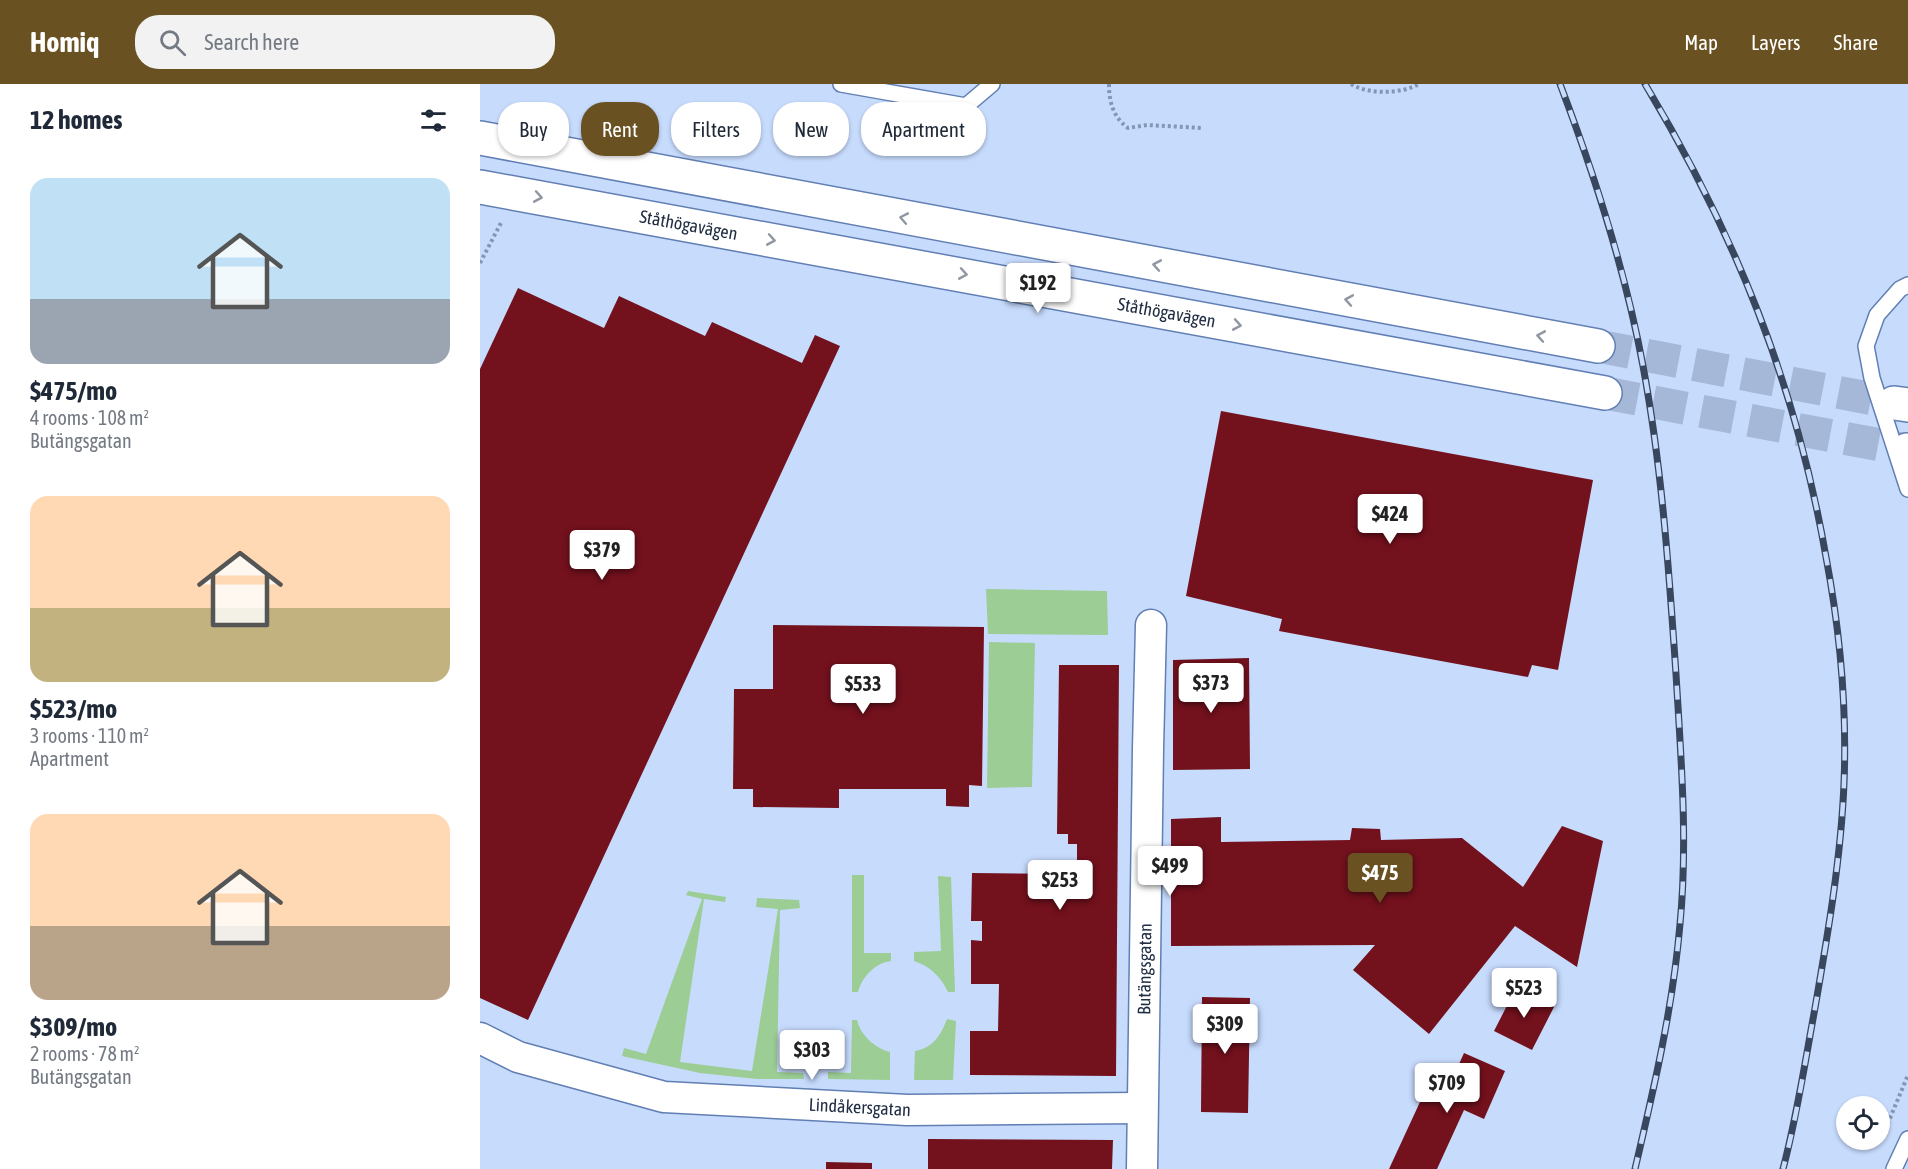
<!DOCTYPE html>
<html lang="en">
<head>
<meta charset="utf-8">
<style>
	:root { --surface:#fff; --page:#f2f2f3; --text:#1f2937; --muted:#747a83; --accent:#6a5122 }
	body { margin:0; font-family:"Asap Condensed",sans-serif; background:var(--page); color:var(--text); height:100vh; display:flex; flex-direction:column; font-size:22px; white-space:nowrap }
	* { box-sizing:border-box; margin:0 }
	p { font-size:20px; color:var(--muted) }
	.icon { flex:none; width:33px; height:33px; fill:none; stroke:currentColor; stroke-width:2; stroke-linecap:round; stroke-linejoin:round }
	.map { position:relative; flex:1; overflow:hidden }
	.details { display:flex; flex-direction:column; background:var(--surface); width:480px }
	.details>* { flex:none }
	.top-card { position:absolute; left:18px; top:18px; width:570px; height:54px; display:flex; gap:12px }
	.tools { position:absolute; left:1356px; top:1012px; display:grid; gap:12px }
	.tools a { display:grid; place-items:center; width:54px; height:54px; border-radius:50%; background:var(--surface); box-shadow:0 2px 4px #0004; font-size:30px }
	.price { position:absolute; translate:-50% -51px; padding:0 14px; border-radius:6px; background:#fff; color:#222; font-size:20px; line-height:39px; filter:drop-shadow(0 2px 3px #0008) }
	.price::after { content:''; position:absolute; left:50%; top:36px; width:18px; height:14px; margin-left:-9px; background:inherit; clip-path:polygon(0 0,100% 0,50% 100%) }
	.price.current { background:var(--accent); color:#fff }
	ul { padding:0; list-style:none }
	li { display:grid; align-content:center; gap:12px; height:318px; padding:0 30px }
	li span { display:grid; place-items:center; height:186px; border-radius:18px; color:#555 }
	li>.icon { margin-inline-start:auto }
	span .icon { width:108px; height:108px; fill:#fffc; stroke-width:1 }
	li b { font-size:26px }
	h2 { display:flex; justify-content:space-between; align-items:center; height:72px; padding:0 30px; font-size:26px }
	.chip { padding:0 21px; border-radius:24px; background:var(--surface); box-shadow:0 2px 4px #0004; font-size:21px; line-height:54px }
	.chip.current { background:var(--accent); color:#fff }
	header { display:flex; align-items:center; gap:36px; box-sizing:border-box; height:84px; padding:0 30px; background:var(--accent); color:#fff }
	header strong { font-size:28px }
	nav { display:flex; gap:33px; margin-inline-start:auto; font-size:21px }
	.search { width:420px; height:54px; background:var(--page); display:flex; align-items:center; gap:15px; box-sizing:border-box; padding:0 21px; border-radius:24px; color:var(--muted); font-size:22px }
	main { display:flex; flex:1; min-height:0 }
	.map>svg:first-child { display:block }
</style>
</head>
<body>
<header>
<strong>Homiq</strong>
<div class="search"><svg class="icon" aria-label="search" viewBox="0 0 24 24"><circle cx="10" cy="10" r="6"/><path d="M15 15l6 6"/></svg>Search here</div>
<nav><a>Map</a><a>Layers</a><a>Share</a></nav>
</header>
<main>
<section class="details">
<h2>12 homes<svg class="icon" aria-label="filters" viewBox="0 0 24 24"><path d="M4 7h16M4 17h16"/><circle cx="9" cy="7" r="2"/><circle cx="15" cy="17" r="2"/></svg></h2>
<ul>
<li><span style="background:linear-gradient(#bfe0f5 65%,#9aa5b1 0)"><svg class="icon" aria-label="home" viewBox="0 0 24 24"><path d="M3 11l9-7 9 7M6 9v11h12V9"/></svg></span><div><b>$475/mo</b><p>4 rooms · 108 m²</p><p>Butängsgatan</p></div></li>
<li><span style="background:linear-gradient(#ffd9b3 60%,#c2b280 0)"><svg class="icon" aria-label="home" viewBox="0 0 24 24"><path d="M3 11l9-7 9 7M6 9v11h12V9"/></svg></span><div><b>$523/mo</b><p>3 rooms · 110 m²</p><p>Apartment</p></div></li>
<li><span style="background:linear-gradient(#ffd9b3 60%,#b9a48a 0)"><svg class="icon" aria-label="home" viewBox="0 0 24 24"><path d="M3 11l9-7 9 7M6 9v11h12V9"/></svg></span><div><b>$309/mo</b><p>2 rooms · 78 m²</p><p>Butängsgatan</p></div></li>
</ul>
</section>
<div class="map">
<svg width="1428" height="1085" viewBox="0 0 1428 1085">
	<rect width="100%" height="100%" fill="#c7dbfd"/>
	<path fill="#9ccd94" d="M506 505 627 507 628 551 508 550Z
		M509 558 555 559 552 703 507 704Z
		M372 791H384V869H411V877C395 879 382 893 378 908H372Z
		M458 792 471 793 475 908H468C461 893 450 882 434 877V868L461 867Z
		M208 807 246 813 245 818 224 815 200 978 272 987 298 825 276 823 277 814 319 816 320 824 300 826 297 988 323 989 324 995H277L220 989 142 972 144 964 166 970 222 815 206 811Z
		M467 935 476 937 473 996H434L435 967C453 964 461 951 467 935Z
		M372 936H377C381 952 395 964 410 968V996L348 995V988L371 989Z"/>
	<path fill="#73111d" d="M38 204 124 244 139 212 225 252 232 238 322 279 335 251 360 262 48 936 0 914V285Z
		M741 327 1113 396 1078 586 1052 581 1048 593 799 547 802 535 706 512Z
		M293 541 504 543 502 702 489 701V723L466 722V705H359V724L273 723V705H253L254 605H293Z
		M769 574 770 685 693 686V576Z
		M579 581H639L636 992 490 991V947H518L519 900H491V856L502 857V837H491L492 789 597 790V760H588V750H577Z
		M741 733V758L870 756 872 744 900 745 901 756 982 754 1043 803 1082 742 1123 757 1097 883 1035 842 949 950 873 886 895 861 691 862V735Z
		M1036 904 1074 923 1052 966 1014 947Z
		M722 913 770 914 768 1029 721 1028Z
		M984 969 1025 987 1004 1035 984 1026 957 1085H909L946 1005 964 1013Z
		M448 1055 633 1056 632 1085H448Z
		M346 1078 392 1079V1085H346Z"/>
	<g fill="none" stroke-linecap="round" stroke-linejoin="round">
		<path stroke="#a6b8d8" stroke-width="33" stroke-dasharray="33 16" stroke-linecap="butt" d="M1118 262 1414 319
			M1125 309 1427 366"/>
		<defs>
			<path id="lane" d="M361 0 486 22 512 0
				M1428 201 1420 205 1397 231 1386 262 1392 294 1428 405
				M1414 1085 1428 1055"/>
			<g id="street">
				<path id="s1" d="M0 954 38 973 184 1013 427 1026 662 1024"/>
				<path id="s2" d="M662 1085 668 665 671 541"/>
			</g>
			<g id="secondary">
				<path d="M0 54 1118 262"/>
				<path id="s3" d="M0 103 1125 309"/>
				<path d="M1414 319 1428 321"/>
				<path d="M1427 366H1428"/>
			</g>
		</defs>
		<use href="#lane" stroke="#617fb3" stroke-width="18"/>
		<use href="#street" stroke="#617fb3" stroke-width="33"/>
		<use href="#secondary" stroke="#617fb3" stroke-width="36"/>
		<path stroke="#8496b3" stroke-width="4" stroke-dasharray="3 3" stroke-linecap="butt" d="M629 0C629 18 633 33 648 44L667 41 723 44
			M871 0C889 11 921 10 939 0
			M0 179 22 137
			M1403 1051 1428 991"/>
		<use href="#lane" stroke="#fff" stroke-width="15"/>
		<use href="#street" stroke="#fff" stroke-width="30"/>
		<use href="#secondary" stroke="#fff" stroke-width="33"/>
		<defs>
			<path id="rail" d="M1080 0C1115 92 1145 185 1163 282 1182 384 1189 487 1196 590 1201 674 1208 757 1200 840 1193 923 1174 1004 1155 1085
				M1165 0C1255 150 1316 300 1346 473 1360 547 1367 624 1364 699 1361 774 1348 849 1335 924 1325 978 1317 1032 1303 1085"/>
		</defs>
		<use href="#rail" stroke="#38465e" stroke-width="7"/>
		<use href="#rail" stroke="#c7dbfd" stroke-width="4.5" stroke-dasharray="14" stroke-linecap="butt"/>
	</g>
	<defs><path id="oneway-chevron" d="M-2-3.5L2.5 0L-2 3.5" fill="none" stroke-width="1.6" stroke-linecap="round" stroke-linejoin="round" transform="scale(1.5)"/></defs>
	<g stroke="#9096a2">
		<use href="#oneway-chevron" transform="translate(58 113) rotate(10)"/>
		<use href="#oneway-chevron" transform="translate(424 134) rotate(-169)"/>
		<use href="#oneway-chevron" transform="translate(291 156) rotate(10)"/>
		<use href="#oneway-chevron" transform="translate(677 181) rotate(-170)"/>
		<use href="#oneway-chevron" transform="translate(483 190) rotate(10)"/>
		<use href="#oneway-chevron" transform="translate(869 216) rotate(-170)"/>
		<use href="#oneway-chevron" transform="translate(757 241) rotate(10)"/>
		<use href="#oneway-chevron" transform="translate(1061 252) rotate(-170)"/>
	</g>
	<g text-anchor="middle" stroke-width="6" stroke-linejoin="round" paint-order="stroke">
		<g font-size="18" fill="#212e44" stroke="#c7dbfd">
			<text dy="6" stroke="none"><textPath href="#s3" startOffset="212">Ståthögavägen</textPath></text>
			<text dy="6" stroke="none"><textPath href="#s3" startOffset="698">Ståthögavägen</textPath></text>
			<text dy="6" stroke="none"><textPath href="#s2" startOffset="200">Butängsgatan</textPath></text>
			<text dy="6" stroke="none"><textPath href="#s1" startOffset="390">Lindåkersgatan</textPath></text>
		</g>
	</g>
</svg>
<div class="tools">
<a><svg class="icon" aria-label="locate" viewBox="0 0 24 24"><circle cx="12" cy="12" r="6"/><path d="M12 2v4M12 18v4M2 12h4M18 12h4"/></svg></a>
</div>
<b class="price" style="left:558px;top:230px">$192</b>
<b class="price" style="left:910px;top:461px">$424</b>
<b class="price" style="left:122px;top:497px">$379</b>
<b class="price" style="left:731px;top:630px">$373</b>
<b class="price" style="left:383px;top:631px">$533</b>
<b class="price" style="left:690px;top:813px">$499</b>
<b class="price current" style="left:900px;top:820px">$475</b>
<b class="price" style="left:580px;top:827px">$253</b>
<b class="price" style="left:1044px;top:935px">$523</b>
<b class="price" style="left:745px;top:971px">$309</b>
<b class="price" style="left:332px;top:997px">$303</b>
<b class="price" style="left:967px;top:1030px">$709</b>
<div class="top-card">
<a class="chip">Buy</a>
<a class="chip current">Rent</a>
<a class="chip">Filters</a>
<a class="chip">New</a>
<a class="chip">Apartment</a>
</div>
</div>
</main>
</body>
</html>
